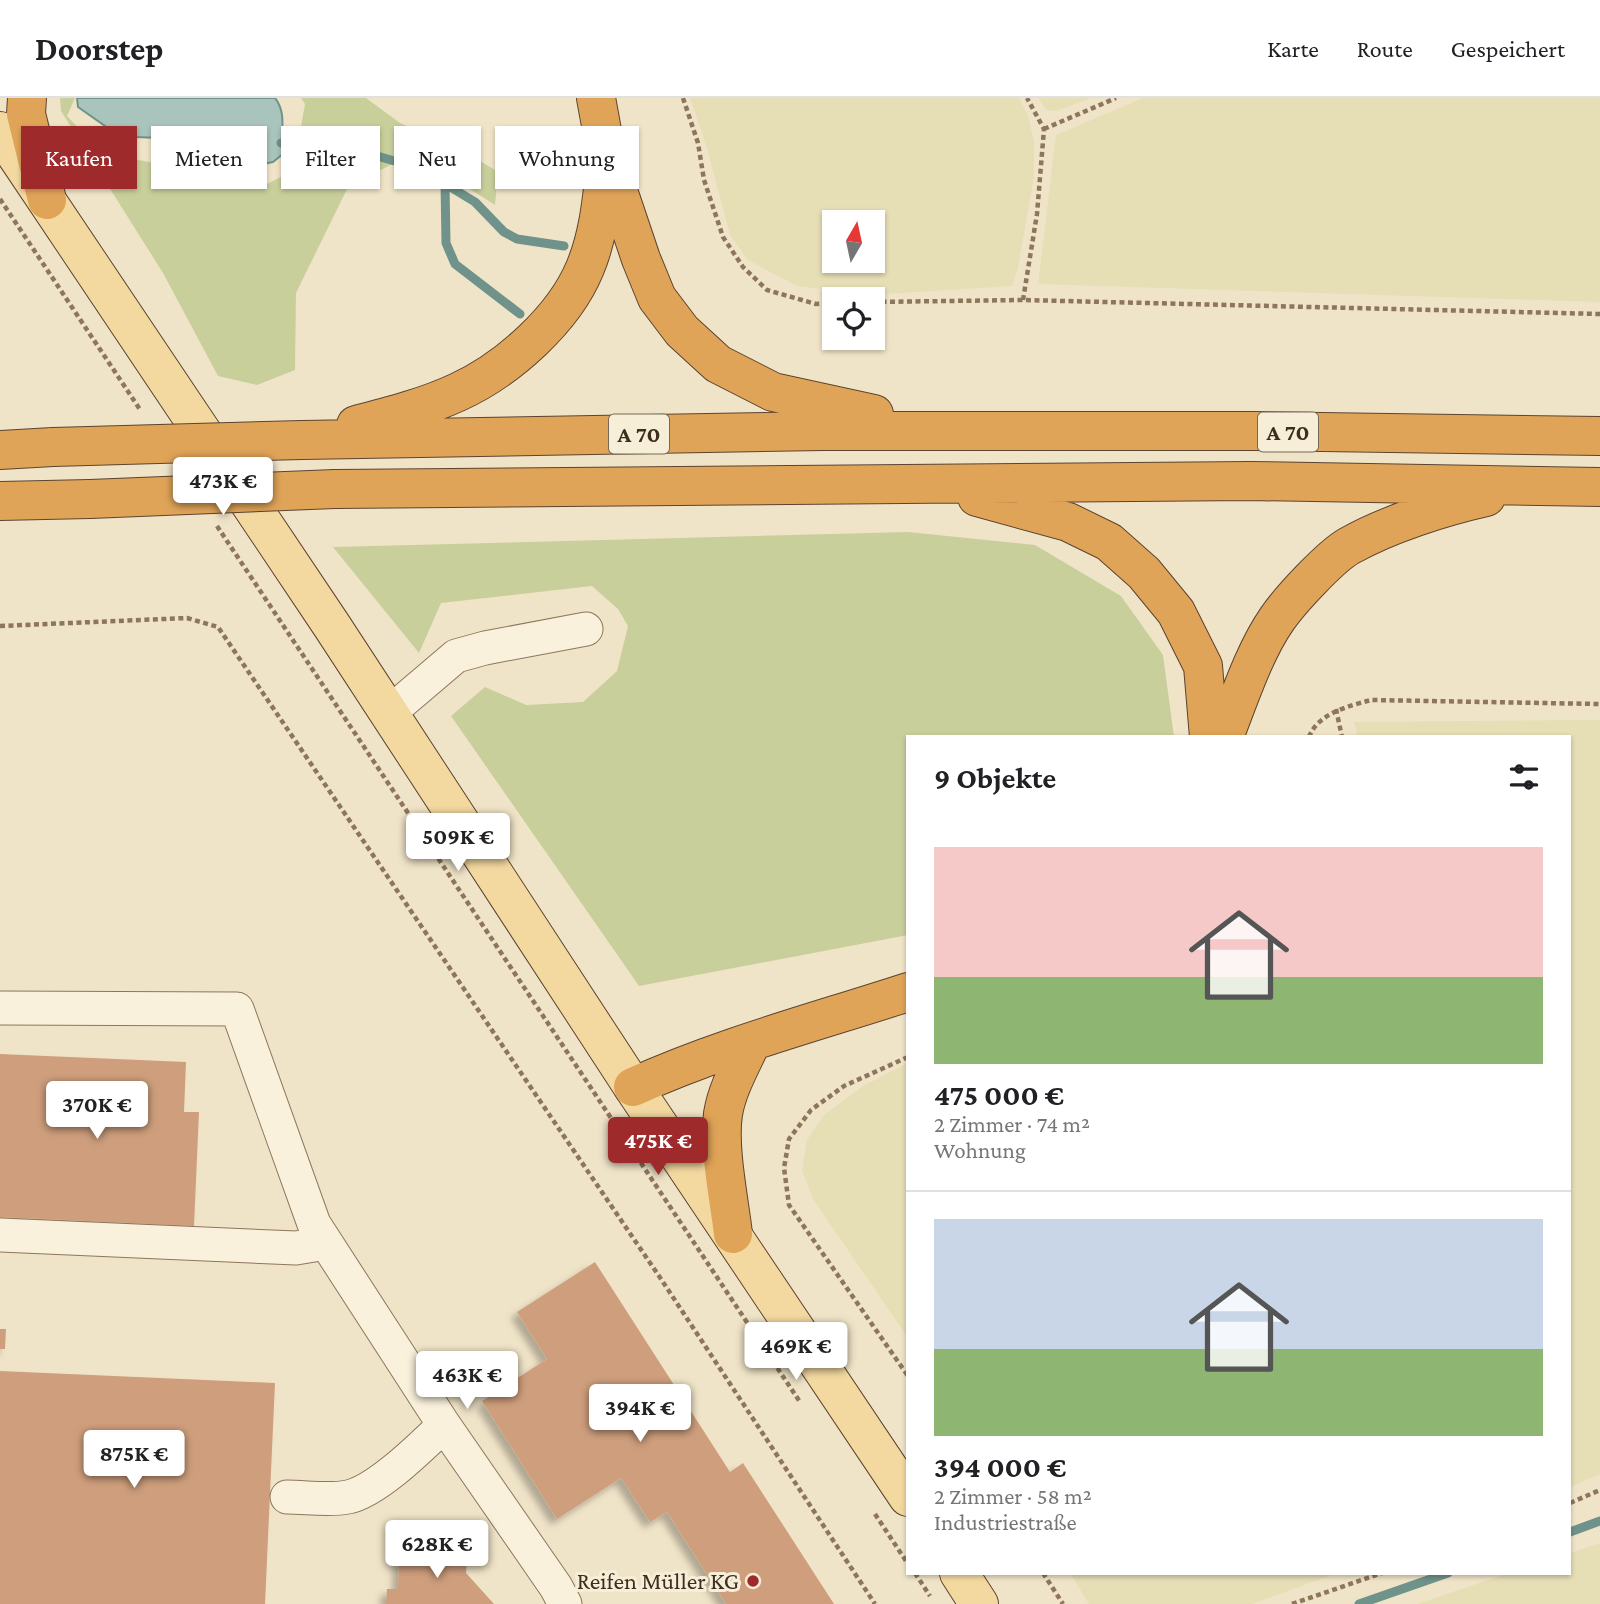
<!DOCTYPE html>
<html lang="de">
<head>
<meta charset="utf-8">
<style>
	:root { --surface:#fff; --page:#f2f2f2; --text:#202124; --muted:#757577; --line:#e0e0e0; --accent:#9e2a2b }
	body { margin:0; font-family:"Crimson Pro",serif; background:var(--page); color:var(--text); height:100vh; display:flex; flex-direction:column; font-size:26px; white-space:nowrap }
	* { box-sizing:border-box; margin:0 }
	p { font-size:23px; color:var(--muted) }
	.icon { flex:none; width:38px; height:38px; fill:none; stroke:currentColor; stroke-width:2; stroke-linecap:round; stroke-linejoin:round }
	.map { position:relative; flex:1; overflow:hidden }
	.sheet { position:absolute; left:906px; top:637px; width:665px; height:840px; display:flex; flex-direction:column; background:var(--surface); border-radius:0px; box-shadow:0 2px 5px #0004 }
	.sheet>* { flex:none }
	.banner { position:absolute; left:21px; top:28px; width:665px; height:63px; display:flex; gap:14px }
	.needle { width:46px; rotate:9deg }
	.fabs { position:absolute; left:822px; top:112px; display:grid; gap:14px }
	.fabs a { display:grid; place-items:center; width:63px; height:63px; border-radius:0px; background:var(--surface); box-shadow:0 2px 5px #0004; font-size:35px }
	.price { position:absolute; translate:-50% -60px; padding:0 16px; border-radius:7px; background:#fff; color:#222; font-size:23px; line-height:46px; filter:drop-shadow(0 2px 4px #0008) }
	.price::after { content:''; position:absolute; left:50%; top:42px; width:21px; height:16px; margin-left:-10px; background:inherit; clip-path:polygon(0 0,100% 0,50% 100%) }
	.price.selected { background:var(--accent); color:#fff }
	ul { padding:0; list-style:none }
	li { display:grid; align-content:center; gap:14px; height:371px; padding:0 28px }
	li+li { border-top:2px solid var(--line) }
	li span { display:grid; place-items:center; height:217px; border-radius:0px; color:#555 }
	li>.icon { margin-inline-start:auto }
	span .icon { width:126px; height:126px; fill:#fffc; stroke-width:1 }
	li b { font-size:30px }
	h2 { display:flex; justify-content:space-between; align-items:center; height:84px; padding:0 28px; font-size:30px }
	.tag { padding:0 24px; border-radius:0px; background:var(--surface); box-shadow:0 2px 5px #0004; font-size:24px; line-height:63px }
	.tag.selected { background:var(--accent); color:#fff }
	header { display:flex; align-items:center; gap:42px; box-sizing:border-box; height:98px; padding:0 35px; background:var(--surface); border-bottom:2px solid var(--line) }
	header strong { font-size:33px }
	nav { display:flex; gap:38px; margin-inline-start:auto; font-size:24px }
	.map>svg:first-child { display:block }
</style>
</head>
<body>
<header>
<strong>Doorstep</strong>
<nav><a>Karte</a><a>Route</a><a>Gespeichert</a></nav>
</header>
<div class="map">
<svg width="1600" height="1506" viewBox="0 0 1600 1506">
	<defs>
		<filter id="shadow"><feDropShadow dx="-6" dy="6" stdDeviation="3.5" flood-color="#0004"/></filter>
	</defs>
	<rect width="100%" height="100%" fill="#f0e4c8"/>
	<path fill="#e6deb5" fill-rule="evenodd" d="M690 0H1019L1028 18 1034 44V78L1018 170 1012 188 869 197 797 188 748 162 730 137 706 47ZM835 124H873V163H835Z
		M1039 0H1091L1056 13 1046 12Z
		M1143 0H1600V204L1038 186 1056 37Z
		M1600 622V1376L1570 1389V639H1358L1354 624Z
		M908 965V1240L813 1101 802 1073 807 1042 824 1017 863 988Z
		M1600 1445V1506H1417L1509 1475H1570V1455Z
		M1070 1475H1337L1252 1506H1089Z"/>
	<path fill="#c9cf9b" d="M60 0H75L67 18 121 74 133 61 267 86 293 73 305 6 301 0H366L400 25 472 58 498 74 495 107 412 54 385 70 350 85 296 195 295 272 257 287 218 278 163 175 61 13Z
		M908 434 1035 447 1121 498 1163 557 1174 639H908V837L639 888 451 618 485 589 526 607 583 604 617 573 628 528 618 511 592 488 441 505 419 555 333 449Z"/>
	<path fill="#a9c4bc" stroke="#6f938a" stroke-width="2" d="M77 0H275C288 16 279 36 284 55L273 64 263 66 189 46 161 40 135 39 108 30 78 9Z"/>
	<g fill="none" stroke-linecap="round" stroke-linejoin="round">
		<path stroke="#6f938a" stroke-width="9" d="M281 45 356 52 419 70 475 104 504 134 517 141 564 148
			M445 85 446 145 455 166 520 216
			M1570 1434 1600 1423
			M1359 1506 1448 1475"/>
	</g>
	<path fill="#cf9f7d" filter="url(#shadow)" d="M0 956 186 964 184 1014H199L194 1128 0 1119Z
		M595 1164 730 1374 743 1365 834 1506H726L667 1414 650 1424 621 1380 557 1421 482 1303 547 1261 517 1214Z
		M0 1231H6L5 1251H0Z
		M0 1273 275 1285 265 1506H0Z
		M444 1441 449 1447 468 1448 466 1475 494 1506H386L387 1491H398L399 1461 421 1462Z"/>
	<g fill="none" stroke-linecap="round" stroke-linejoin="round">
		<defs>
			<path id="minor" d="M389 615 456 558 485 550 586 531
				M0 910 237 911 314 1126 444 1327 556 1489 565 1506
				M0 1137 296 1150 326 1145
				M287 1399C306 1399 329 1403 348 1399 377 1393 422 1348 444 1327"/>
			<path id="major" d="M0 33 332 528 633 989 908 1399
				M959 1475 979 1506"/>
			<path id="highway" d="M27 0 26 16 47 102
				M596 0 607 60 641 161 657 200 682 233 718 266 773 294 874 316
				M356 327C390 318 426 309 458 294 508 271 564 221 585 170 599 137 602 100 606 65
				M302 342 823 333H1253L1600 338
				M0 352 53 349
				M335 391 1250 383 1600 389
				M977 399 1068 424 1109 444 1144 475 1176 514 1203 568 1209 639
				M0 403 90 401
				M1224 639C1239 601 1254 554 1277 521 1290 502 1330 459 1349 448 1388 426 1442 409 1486 399
				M633 989C721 949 816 924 908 894
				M733 1136C729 1101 718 1050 723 1016 727 991 741 967 751 945"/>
		</defs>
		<use href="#minor" stroke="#8d765c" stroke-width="35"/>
		<use href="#major" stroke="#5b4430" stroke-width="40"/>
		<use href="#highway" stroke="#5b4430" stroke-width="40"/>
		<path stroke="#8d765c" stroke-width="4.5" stroke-dasharray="5 3.5" stroke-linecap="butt" d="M683 0 698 45 704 82 723 139 743 169 767 192 816 206 835 205
			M1044 31 1116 0
			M0 101 141 313
			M1023 202 1037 116 1044 31 1027 0
			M873 204 1023 202 1600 216
			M217 428 800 1304
			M0 528 187 520 218 529 661 1181 875 1506
			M1336 611 1342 639
			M1309 639C1318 615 1349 608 1371 602L1600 606
			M908 959 844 988 811 1012 789 1041 784 1070 789 1107 908 1278
			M1570 1405 1600 1392
			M875 1416 908 1466
			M915 1475 930 1498
			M1043 1475 1063 1506
			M1292 1506 1382 1475"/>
		<use href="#minor" stroke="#faf1dc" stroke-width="33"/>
		<use href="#major" stroke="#f3d9a0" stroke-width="38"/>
		<use href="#highway" stroke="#e0a458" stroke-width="38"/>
		<defs>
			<path id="highway-bridge" d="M53 349 302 342
				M90 401 335 391"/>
		</defs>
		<use href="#highway-bridge" stroke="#5b4430" stroke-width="40" stroke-linecap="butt"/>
		<use href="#highway-bridge" stroke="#e0a458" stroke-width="38"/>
	</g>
	<circle fill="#9e2a2b" stroke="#f7eed8" stroke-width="2.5" cx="753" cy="1483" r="7"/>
	<g text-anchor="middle" stroke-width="6" stroke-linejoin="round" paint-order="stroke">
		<g fill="#f7eed8" stroke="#756857" stroke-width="2">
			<rect x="1258" y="314.5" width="60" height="39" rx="5"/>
			<rect x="609" y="316.5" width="60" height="39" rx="5"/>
		</g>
		<g font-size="23" font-weight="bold" fill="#3d2e20">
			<text x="1288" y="342">A 70</text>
			<text x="639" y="344">A 70</text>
		</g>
		<g font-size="24" fill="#3d2e20" stroke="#f7eed8" text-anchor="end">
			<text x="739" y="1491">Reifen Müller KG</text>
		</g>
	</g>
</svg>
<div class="fabs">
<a><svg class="needle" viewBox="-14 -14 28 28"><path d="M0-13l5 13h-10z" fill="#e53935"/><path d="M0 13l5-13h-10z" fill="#757577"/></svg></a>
<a><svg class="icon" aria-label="locate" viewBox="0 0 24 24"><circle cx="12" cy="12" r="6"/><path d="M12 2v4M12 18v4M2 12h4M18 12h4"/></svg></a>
</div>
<b class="price" style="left:223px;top:419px">473K €</b>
<b class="price" style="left:458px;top:775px">509K €</b>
<b class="price" style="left:97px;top:1043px">370K €</b>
<b class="price selected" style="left:658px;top:1079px">475K €</b>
<b class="price" style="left:796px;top:1284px">469K €</b>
<b class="price" style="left:467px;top:1313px">463K €</b>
<b class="price" style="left:640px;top:1346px">394K €</b>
<b class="price" style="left:134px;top:1392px">875K €</b>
<b class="price" style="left:437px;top:1482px">628K €</b>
<div class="banner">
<a class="tag selected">Kaufen</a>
<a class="tag">Mieten</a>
<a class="tag">Filter</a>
<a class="tag">Neu</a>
<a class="tag">Wohnung</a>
</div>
<section class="sheet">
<h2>9 Objekte<svg class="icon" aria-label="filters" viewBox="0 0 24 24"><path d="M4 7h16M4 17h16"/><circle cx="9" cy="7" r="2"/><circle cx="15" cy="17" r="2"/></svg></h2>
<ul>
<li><span style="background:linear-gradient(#f6c9c9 60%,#8fb573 0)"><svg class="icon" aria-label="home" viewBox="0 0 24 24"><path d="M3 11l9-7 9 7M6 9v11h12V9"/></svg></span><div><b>475 000 €</b><p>2 Zimmer · 74 m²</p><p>Wohnung</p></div></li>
<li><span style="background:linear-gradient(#c9d6e8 60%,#8fb573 0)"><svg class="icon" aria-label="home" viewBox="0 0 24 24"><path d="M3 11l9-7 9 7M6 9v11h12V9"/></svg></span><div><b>394 000 €</b><p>2 Zimmer · 58 m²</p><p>Industriestraße</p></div></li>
</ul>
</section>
</div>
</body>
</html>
